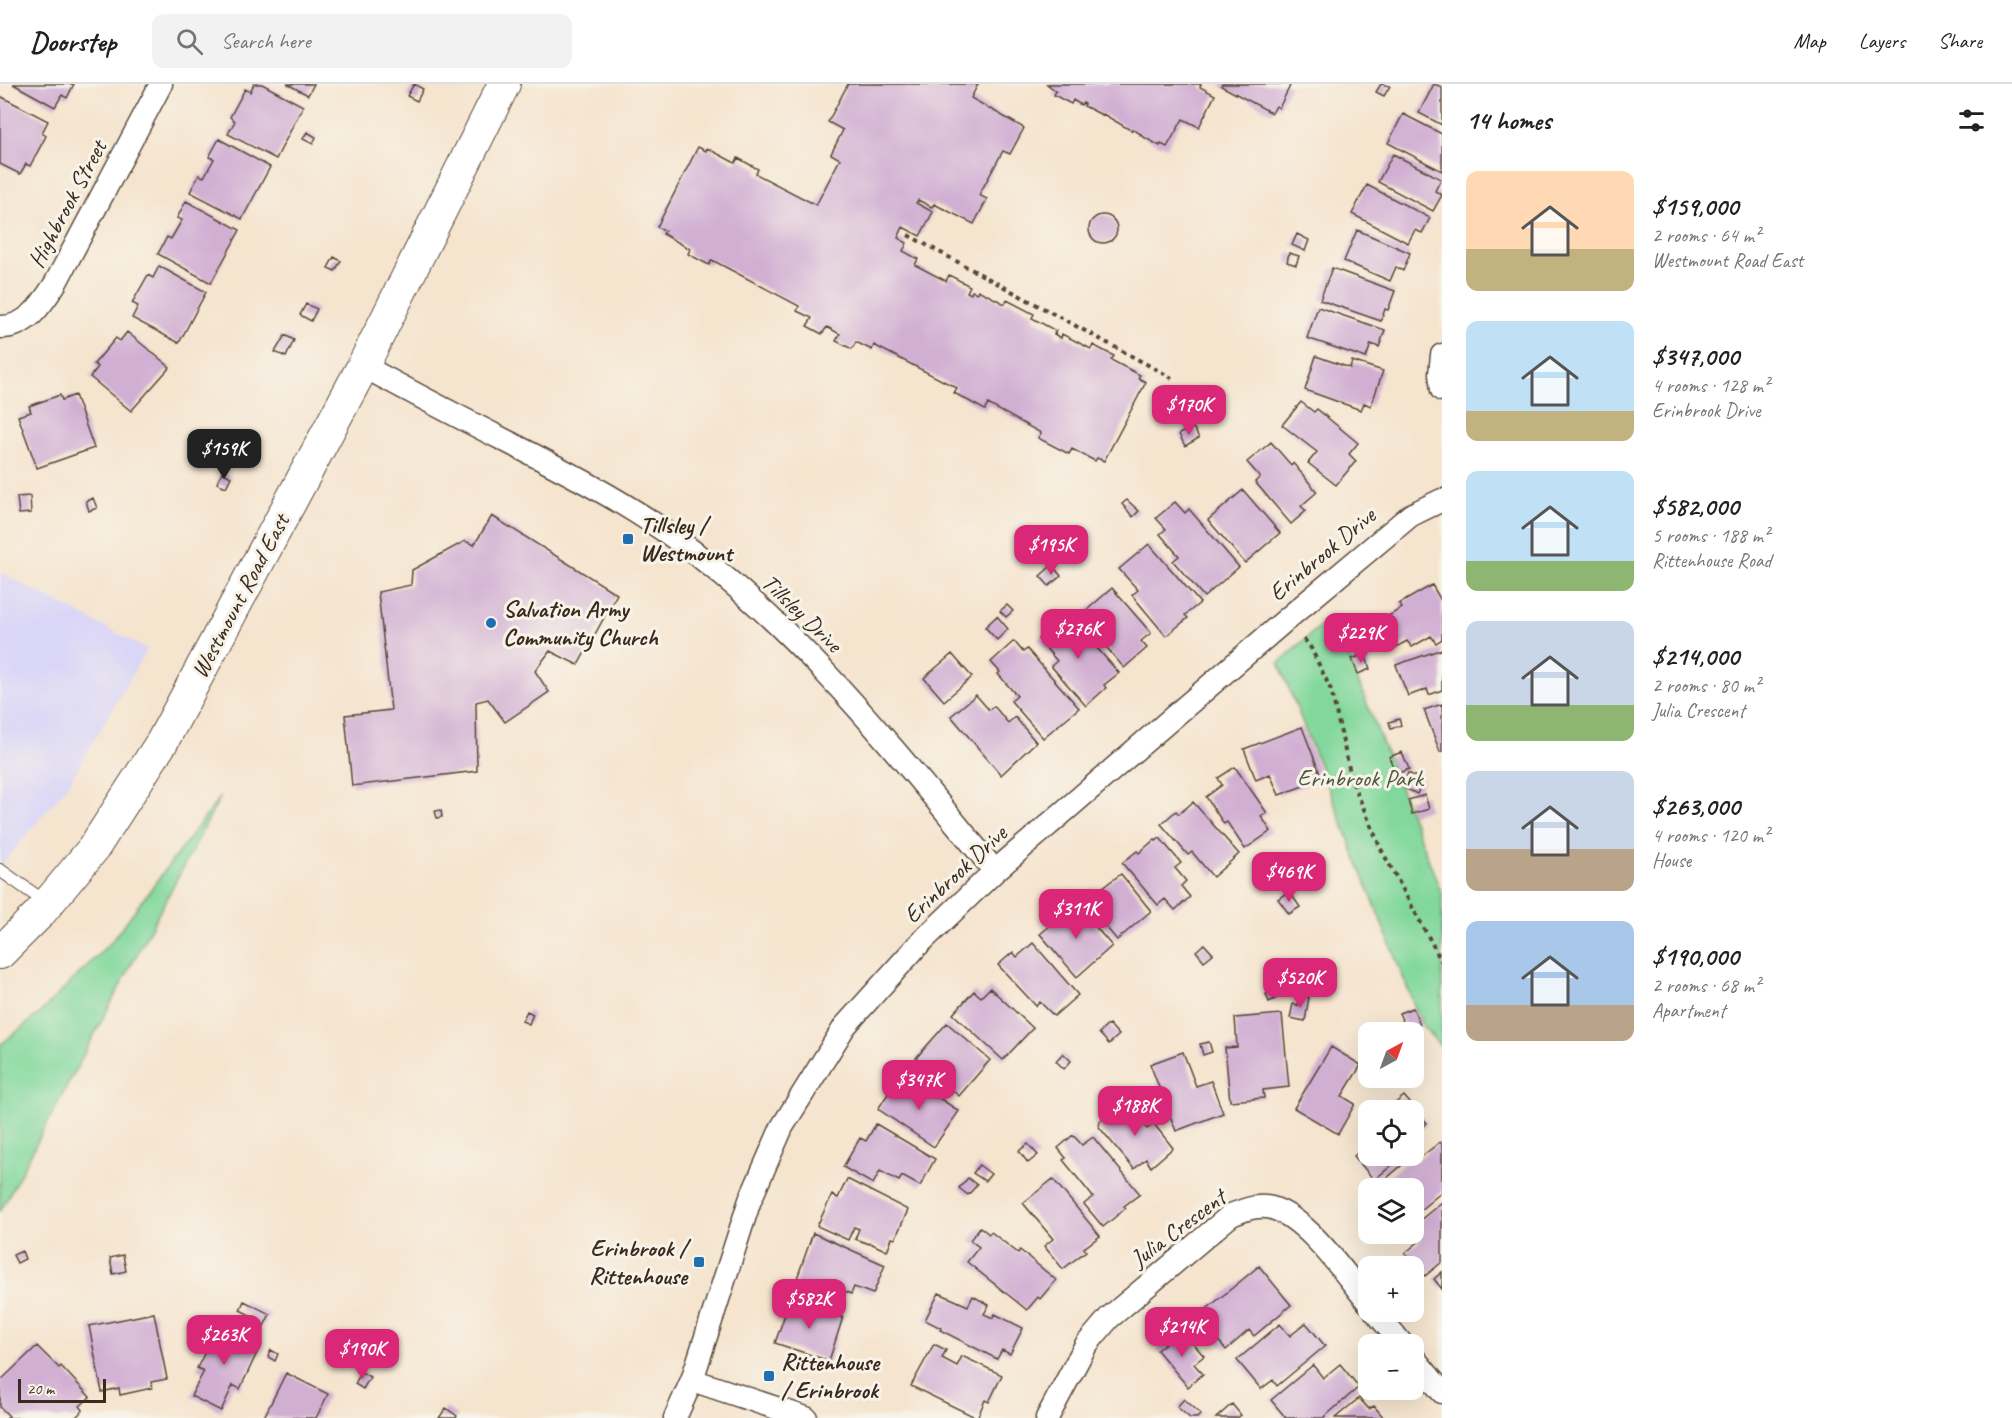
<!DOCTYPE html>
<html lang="en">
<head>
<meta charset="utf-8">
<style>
	:root { --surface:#fff; --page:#f2f2f2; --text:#202124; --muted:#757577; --line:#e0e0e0; --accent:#db2777 }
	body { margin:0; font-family:Caveat,sans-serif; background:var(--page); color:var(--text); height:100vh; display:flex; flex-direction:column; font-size:22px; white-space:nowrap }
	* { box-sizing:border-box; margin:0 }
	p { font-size:20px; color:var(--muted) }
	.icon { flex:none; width:33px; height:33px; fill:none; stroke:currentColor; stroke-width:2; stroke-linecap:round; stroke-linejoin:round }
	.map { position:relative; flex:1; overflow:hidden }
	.side { display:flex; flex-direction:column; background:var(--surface); width:570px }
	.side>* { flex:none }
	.needle { width:39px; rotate:41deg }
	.buttons { position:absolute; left:1358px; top:938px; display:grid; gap:12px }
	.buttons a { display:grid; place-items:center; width:66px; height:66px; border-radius:12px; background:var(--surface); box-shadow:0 6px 24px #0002; font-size:30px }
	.scale { position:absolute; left:18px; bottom:15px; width:88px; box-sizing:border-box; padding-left:6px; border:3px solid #3b2a1e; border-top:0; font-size:16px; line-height:21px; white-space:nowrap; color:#3b2a1e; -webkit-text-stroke:4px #f7f3e8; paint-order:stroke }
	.price { position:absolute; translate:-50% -51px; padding:0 14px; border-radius:12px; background:var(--accent); color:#fff; font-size:20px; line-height:39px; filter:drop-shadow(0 2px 3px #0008) }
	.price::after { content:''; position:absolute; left:50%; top:36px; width:18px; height:14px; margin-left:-9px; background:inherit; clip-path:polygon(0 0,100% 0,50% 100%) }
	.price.on { background:#222; color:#fff }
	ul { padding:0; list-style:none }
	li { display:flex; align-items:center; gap:18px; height:150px; padding:0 24px }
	li span { display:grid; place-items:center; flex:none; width:168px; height:120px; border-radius:12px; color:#555 }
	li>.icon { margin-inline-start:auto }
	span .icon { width:72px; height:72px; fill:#fffc; stroke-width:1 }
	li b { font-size:26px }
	h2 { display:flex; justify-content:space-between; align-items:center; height:72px; padding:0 24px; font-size:26px }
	header { display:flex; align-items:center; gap:36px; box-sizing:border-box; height:84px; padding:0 30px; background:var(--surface); border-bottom:2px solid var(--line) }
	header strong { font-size:28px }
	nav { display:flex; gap:33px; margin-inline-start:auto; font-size:21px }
	.search { width:420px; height:54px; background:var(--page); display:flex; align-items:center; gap:15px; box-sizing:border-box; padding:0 21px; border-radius:12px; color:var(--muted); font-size:22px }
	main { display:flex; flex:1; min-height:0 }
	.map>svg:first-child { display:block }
</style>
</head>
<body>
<header>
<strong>Doorstep</strong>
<div class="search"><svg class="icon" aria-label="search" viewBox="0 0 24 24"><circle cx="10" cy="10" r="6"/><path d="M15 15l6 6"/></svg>Search here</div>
<nav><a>Map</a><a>Layers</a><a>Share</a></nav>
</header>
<main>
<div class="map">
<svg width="1442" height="1334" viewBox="0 0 1442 1334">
	<rect width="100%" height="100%" fill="#f7f3e8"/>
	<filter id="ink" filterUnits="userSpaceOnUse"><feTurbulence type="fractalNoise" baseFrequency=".0167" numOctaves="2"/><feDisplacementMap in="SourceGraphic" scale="12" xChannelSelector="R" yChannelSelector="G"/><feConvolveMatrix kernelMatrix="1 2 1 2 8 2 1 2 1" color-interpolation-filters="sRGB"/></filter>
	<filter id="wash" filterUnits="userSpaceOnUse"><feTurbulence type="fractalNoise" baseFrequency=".008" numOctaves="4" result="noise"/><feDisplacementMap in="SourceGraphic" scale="24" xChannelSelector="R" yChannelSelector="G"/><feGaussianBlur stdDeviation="1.35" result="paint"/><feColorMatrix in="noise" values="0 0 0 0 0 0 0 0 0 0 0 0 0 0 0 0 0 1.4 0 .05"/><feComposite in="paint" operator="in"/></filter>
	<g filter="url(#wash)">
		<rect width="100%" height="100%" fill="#f5e4ce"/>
		<path fill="#dad6f7" d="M0 488 147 565 68 701 0 783Z"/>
		<path fill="#82d89c" stroke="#5e815d" stroke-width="1.5" d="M1332 531 1442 810V964L1422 941 1279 579Z
			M221 712 0 1128V961L40 929 111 858Z"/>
		<g id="blocks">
			<path fill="#d1afd3" d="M13 0H74L67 14 62 11 55 23Z
				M254 0H262L303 22 276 75 228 50 235 37 230 33 245 5 250 8Z
				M287 0H314L308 11Z
				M414 0 423 5 417 17 407 12Z
				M848 0H978L971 14 1024 44 1010 70 1003 67 979 111 987 115 974 140 934 120 932 123 918 116 916 119 933 128 920 152 903 143 898 154 907 159 903 167 918 175 915 181 946 197 949 191 970 202 967 208 971 210 972 207 977 209 978 206 1005 220 1007 216 1034 230 1032 234 1056 247 1054 250 1061 254 1062 250 1091 265 1093 261 1114 272 1111 276 1140 291 1138 294 1146 298 1104 377 1097 374 1095 377 1072 365 1069 370 1038 354 1041 349 988 320 985 326 954 309 957 304 874 261 872 266 856 258 852 265 836 257 840 250 827 243 822 250 807 242 812 234 797 227 799 222 712 176 709 181 688 170 690 165 663 150 665 147 657 143 698 63 706 67 707 64 735 79 738 74 758 85 756 90 816 121 840 75 831 70 843 46 828 38Z
				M1047 0H1201L1200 3 1215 11 1199 43 1183 35 1167 63 1161 60 1160 62 1140 51 1141 50 1132 45V47L1103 30 1102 31 1084 22 1085 20 1083 19 1081 21 1073 16 1071 20 1054 11 1056 7Z
				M1222 0H1287L1290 2 1279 24 1276 22 1272 29 1221 2Z
				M1381 0 1390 2 1384 12 1376 8Z
				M1434 0 1442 3V41L1419 29Z
				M0 12 48 37 42 49 46 52 30 82 26 80 20 90 0 80Z
				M1403 30 1442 50V87L1388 59Z
				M307 48 316 53 313 60 303 55Z
				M219 55 270 83 242 135 190 108 199 91 204 93 214 75 209 73Z
				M1393 70 1441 95 1435 107 1442 111 1433 127 1378 98Z
				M1367 101 1430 134 1422 149 1415 146 1408 159 1352 130Z
				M186 117 240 146 211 199 158 170 167 153 171 155 182 136 177 134Z
				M1089 145a14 14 0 1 1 28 0a14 14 0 1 1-28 0Z
				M1357 146 1410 169 1403 187 1396 183 1390 197 1344 177Z
				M1297 150 1309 156 1305 167 1292 161Z
				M1289 169 1299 172 1296 181 1287 178Z
				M334 173 341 177 335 187 328 184Z
				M159 182 206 208 179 259 132 234 138 222 132 219 148 191 153 194Z
				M1332 184 1395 207 1388 226 1385 225 1381 237 1320 216Z
				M306 220 317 225 311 237 300 231Z
				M1318 223 1385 246 1379 263 1371 260 1366 274 1307 254Z
				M127 248 170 283 131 327 90 293 98 283 94 280 116 254 120 257Z
				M285 251 294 256 286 273 275 268Z
				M1316 272 1350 284 1352 277 1383 287 1371 322 1364 319 1361 326 1305 306Z
				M60 311 62 316 75 311 94 364 37 384 18 332 31 328 29 322Z
				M1301 318 1314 328 1317 325 1358 359 1349 370 1356 377 1336 401 1308 379 1317 368 1282 341Z
				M1193 343 1199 354 1185 362 1179 350Z
				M1271 358 1291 381 1293 379 1317 408 1301 422 1306 427 1291 440 1255 398 1260 393 1247 378Z
				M222 388 231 393 226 403 217 399Z
				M1243 406 1280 449 1245 479 1208 436Z
				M30 412 31 429 19 430 17 413Z
				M93 414 97 424 89 427 86 417Z
				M1127 416 1139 427 1133 433 1122 420Z
				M1175 418 1185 429 1189 425 1239 483 1204 513 1173 477 1179 472 1160 450 1166 445 1156 434Z
				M492 432 617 510 578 581 550 567 535 587 549 608 505 638 488 615 476 618 477 687 352 702 345 631 391 626 378 508 411 501 412 486 465 457 474 461Z
				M1149 460 1200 519 1185 531 1188 534 1166 552 1132 511 1138 506 1119 485Z
				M1052 481 1061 492 1049 502 1040 492Z
				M1432 501 1442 518V555L1436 559 1431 552 1412 563 1407 557 1391 566 1375 540 1402 524 1399 520Z
				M1112 504 1151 549 1141 557 1147 564 1124 584 1080 532Z
				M1007 521 1013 527 1006 533 1000 527Z
				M1067 530 1119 589 1104 601 1106 604 1086 622 1051 582 1057 577 1038 555Z
				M997 532 1008 545 997 556 985 543Z
				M1014 557 1023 568 1027 565 1079 624 1043 654 1011 617 1017 612 998 590 1000 588 991 578Z
				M1442 565V606L1429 611 1427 605 1408 612 1396 581Z
				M952 570 972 593 944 617 924 594Z
				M1365 570 1370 585 1358 590 1352 575Z
				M976 611 989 626 994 622 1008 639 1015 633 1036 658 1001 691 951 632Z
				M1442 620V667L1440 668 1424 626Z
				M1399 635 1401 641 1391 645 1389 638Z
				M1302 643 1322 695 1279 711 1270 690 1256 696 1244 665Z
				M1402 668 1409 685 1396 690 1389 673Z
				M1235 683 1267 729 1261 732 1271 747 1245 765 1227 738 1224 740 1206 713 1222 701 1218 694Z
				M1408 689 1423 696 1417 710 1402 703Z
				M1425 711 1429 725 1412 730 1408 716Z
				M1193 718 1239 770 1213 793 1192 768 1188 771 1161 740 1176 727 1179 730Z
				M441 726 442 733 437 734 435 727Z
				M1160 754 1181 779 1175 784 1186 797 1181 802 1190 813 1175 826 1165 815 1158 821 1122 779 1137 767 1139 769 1155 755 1156 757Z
				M1121 790 1151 827 1117 856 1081 813 1092 804 1096 808Z
				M1289 807 1300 823 1289 830 1278 815Z
				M1076 820 1112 862 1077 893 1040 850Z
				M1033 859 1078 911 1054 932 1040 918 1036 922 998 881 1013 868 1017 873Z
				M1204 860 1213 870 1204 877 1196 867Z
				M990 904 1033 944 1003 976 953 930 974 907 981 913Z
				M1274 906 1277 914 1269 918 1266 910Z
				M1300 911 1309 913 1305 937 1290 934 1293 920 1298 921Z
				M1413 924 1420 940 1406 945 1399 929Z
				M527 927 533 930 529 940 522 937Z
				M1282 930 1289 1003 1263 1006 1264 1014 1230 1017 1225 964 1237 963 1235 934Z
				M947 939 990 976 959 1012 916 974Z
				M1109 940 1119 951 1109 960 1099 949Z
				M1209 958 1212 968 1203 971 1200 960Z
				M1331 963 1361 981 1342 1012 1355 1020 1338 1050 1294 1024Z
				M1183 968 1196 1002 1211 997 1223 1029 1176 1047 1150 980Z
				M1063 969 1071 977 1064 985 1056 977Z
				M910 995 959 1027 934 1063 878 1025 895 999 903 1005Z
				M1404 1012 1427 1039 1413 1051V1026H1387Z
				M1136 1019 1144 1029 1138 1034 1147 1045 1154 1040 1173 1064 1151 1083 1146 1075 1134 1085 1099 1043 1100 1037 1108 1031H1114L1116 1033Z
				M876 1040 935 1075 920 1102 902 1092 899 1097 880 1087 873 1100 843 1083 860 1054 866 1057Z
				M1073 1051 1082 1061 1093 1053 1140 1110 1124 1122 1126 1124 1103 1143 1084 1120 1093 1113 1063 1076 1066 1074 1058 1064Z
				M1440 1058 1442 1060V1108L1413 1132V1104H1375L1413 1072 1416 1077Z
				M1028 1060 1038 1071 1028 1079 1019 1067Z
				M1368 1060V1071H1404L1374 1096 1354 1072Z
				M979 1081 991 1090 985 1097 973 1089Z
				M968 1094 977 1101 968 1111 959 1104Z
				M847 1095 908 1126 895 1155 892 1154 887 1167 870 1159 869 1160 855 1155 859 1145 854 1143 848 1156 817 1142 832 1111 838 1114Z
				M1053 1095 1100 1152 1084 1164 1086 1167 1063 1185 1044 1162 1053 1155 1023 1119Z
				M1442 1118V1178L1425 1192 1405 1169 1421 1156 1413 1146V1142Z
				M980 1143 989 1150 991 1148 1018 1169 1020 1166 1056 1196 1040 1215 1038 1213 1027 1226 967 1178 979 1163 970 1156Z
				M813 1149 885 1181 873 1210 854 1203 851 1210 832 1202 827 1214 795 1200Z
				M22 1167 25 1175 17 1179 13 1171Z
				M123 1171 126 1187 113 1190 110 1174Z
				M1259 1182 1291 1221 1254 1252 1249 1246 1226 1266 1198 1232Z
				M1442 1188V1205L1434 1195Z
				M939 1209 968 1222 973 1212 989 1221 984 1230 993 1234 995 1230 1023 1244 1010 1270 1002 1266 997 1275 940 1246 941 1244 925 1236Z
				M834 1213 845 1218 842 1225 831 1220Z
				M790 1216 843 1233 829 1277 775 1259Z
				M244 1217 270 1230 264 1242 248 1234 250 1231 240 1226Z
				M154 1229 167 1295 151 1298 152 1304 120 1311 119 1304 102 1308 89 1242Z
				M1306 1239 1325 1262 1277 1302 1273 1296 1261 1305 1237 1276 1280 1240 1290 1252Z
				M219 1240 261 1260 240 1305 233 1301 221 1327 191 1312 204 1287 197 1284Z
				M1181 1246 1204 1272 1194 1280 1203 1290 1188 1303 1157 1266Z
				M934 1260 946 1266 942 1274 957 1282 962 1272 1002 1291 989 1318 985 1316 977 1334 911 1302Z
				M37 1262 59 1284 61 1282 90 1313 80 1322 83 1326 75 1334H7L9 1332 0 1323V1297Z
				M271 1266 278 1270 275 1277 268 1273Z
				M1340 1280 1359 1303 1323 1334H1286L1271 1316 1313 1281 1323 1294Z
				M361 1288 370 1293 363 1305 355 1300Z
				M286 1289 328 1310 316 1334 264 1333Z
				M1359 1314 1369 1325 1374 1322 1384 1334H1335Z
				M1184 1315 1201 1330 1197 1334H1190L1177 1323Z
				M1232 1320 1241 1331 1237 1334H1216Z
				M446 1324 457 1332 456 1334H439Z"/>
		</g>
	</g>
	<g filter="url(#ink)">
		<use href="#blocks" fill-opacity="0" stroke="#574638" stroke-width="1.5"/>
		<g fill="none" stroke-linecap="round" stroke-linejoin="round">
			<defs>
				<path id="service" d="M0 786 48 820"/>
				<path id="minor" d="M0 243C27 244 42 220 55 200L161 0
					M1442 271 1440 290 1442 306
					M363 282C411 308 459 333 508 358 563 386 618 414 669 450 798 541 895 667 995 787
					M1375 1227 1402 1260
					M1413 1273 1442 1308
					M692 1296 806 1334
					M675 1334 692 1296 750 1116 782 1043 845 942 917 862 995 787 1288 534 1411 431 1442 416
					M1047 1334 1086 1261 1109 1234 1231 1131C1244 1126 1258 1120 1272 1124 1307 1134 1345 1190 1368 1218"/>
				<path id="secondary" d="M0 869 39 830 93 765 162 658 363 282 504 0"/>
			</defs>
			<use href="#service" stroke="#574638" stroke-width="14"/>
			<use href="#minor" stroke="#574638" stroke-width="25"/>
			<use href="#secondary" stroke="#574638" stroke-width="34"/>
			<path stroke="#574638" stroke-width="4" stroke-dasharray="4.5 4.5" stroke-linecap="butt" d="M908 151 1172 294
				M1304 555 1311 564 1331 606 1352 697 1381 765 1442 878"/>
			<use href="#service" stroke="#fff" stroke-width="12"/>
			<use href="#minor" stroke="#fff" stroke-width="22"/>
			<use href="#secondary" stroke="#fff" stroke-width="32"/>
		</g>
	</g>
	<g fill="#1f6fb2" stroke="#f7f3e8" stroke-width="2">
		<rect x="622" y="449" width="12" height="12" rx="3"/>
		<circle cx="491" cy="539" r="6"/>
		<rect x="693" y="1172" width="12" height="12" rx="3"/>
		<rect x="763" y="1286" width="12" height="12" rx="3"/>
	</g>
	<g text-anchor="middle" stroke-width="6" stroke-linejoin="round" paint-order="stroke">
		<g font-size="24" fill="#3b2a1e" stroke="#f7f3e8">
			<text transform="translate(67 120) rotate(-62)" y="8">Highbrook Street</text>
			<text transform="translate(1322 470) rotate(-40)" y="8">Erinbrook Drive</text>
			<text transform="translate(240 512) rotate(-62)" y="8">Westmount Road East</text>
			<text transform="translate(802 529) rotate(44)" y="8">Tillsley Drive</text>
			<text transform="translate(955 790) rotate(-43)" y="8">Erinbrook Drive</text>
			<text transform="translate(1178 1144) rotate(-37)" y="8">Julia Crescent</text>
		</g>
		<g font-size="24" font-weight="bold" fill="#3b2a1e" stroke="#f7f3e8" text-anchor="start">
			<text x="640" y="449">Tillsley /<tspan x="640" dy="28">Westmount</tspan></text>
			<text x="503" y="533">Salvation Army<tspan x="503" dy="28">Community Church</tspan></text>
			<text x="687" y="1172" text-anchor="end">Erinbrook /<tspan x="687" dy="28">Rittenhouse</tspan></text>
			<text x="781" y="1286">Rittenhouse<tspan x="781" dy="28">/ Erinbrook</tspan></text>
		</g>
		<g font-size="24" fill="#4d563e" stroke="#f7f3e8">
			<text x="1360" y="702">Erinbrook Park</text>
		</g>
	</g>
</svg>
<div class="buttons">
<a><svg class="needle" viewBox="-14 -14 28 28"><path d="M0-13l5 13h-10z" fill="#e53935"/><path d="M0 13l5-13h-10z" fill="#757577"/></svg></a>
<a><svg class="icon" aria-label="locate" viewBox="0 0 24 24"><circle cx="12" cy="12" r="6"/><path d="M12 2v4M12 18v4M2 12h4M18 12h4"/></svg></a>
<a><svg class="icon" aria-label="layers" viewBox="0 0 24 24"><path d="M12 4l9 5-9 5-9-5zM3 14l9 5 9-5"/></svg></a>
<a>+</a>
<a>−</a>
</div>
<div class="scale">20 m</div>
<b class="price" style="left:1189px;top:352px">$170K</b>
<b class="price on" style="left:224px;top:396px">$159K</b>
<b class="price" style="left:1051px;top:492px">$195K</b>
<b class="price" style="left:1078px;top:576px">$276K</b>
<b class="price" style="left:1361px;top:580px">$229K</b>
<b class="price" style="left:1289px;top:819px">$469K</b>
<b class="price" style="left:1076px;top:856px">$311K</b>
<b class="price" style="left:1300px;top:925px">$520K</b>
<b class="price" style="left:919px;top:1027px">$347K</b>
<b class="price" style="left:1135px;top:1053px">$188K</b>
<b class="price" style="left:809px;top:1246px">$582K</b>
<b class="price" style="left:1182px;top:1274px">$214K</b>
<b class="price" style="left:224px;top:1282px">$263K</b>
<b class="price" style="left:362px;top:1296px">$190K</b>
</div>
<section class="side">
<h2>14 homes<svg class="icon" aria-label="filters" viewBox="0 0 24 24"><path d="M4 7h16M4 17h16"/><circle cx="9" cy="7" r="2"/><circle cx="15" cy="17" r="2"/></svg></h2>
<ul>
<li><span style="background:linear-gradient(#ffd9b3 65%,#c2b280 0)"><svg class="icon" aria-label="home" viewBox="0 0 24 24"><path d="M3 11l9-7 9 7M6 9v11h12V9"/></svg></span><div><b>$159,000</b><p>2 rooms · 64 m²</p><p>Westmount Road East</p></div></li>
<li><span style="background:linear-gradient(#bfe0f5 75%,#c2b280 0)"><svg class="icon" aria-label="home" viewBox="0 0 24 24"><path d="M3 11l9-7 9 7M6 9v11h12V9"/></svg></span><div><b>$347,000</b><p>4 rooms · 128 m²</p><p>Erinbrook Drive</p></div></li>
<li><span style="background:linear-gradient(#bfe0f5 75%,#8fb573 0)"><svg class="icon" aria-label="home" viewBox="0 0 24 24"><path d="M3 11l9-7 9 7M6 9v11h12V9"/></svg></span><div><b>$582,000</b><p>5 rooms · 188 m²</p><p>Rittenhouse Road</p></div></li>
<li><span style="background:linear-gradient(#c9d6e8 70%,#8fb573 0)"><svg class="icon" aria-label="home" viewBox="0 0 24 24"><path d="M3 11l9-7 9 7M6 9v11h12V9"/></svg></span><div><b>$214,000</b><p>2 rooms · 80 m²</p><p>Julia Crescent</p></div></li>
<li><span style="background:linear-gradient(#c9d6e8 65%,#b9a48a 0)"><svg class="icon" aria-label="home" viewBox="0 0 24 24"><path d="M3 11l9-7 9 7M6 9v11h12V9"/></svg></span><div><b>$263,000</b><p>4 rooms · 120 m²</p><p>House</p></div></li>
<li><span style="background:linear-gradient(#a9c7e8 70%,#b9a48a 0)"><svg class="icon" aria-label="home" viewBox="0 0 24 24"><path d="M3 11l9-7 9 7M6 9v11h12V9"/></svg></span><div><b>$190,000</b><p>2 rooms · 68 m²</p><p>Apartment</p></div></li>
</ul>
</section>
</main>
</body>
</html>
